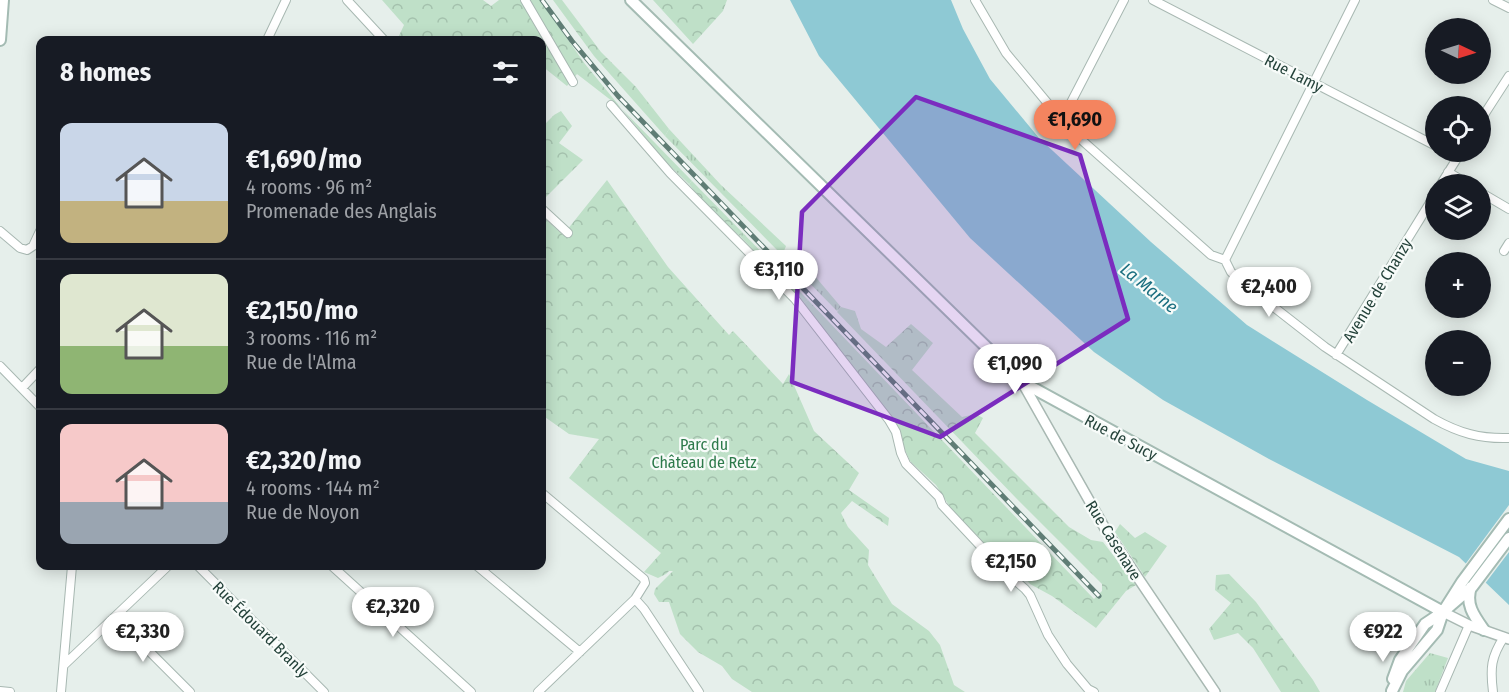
<!DOCTYPE html>
<html lang="en">
<head>
<meta charset="utf-8">
<style>
	:root { --surface:#171b24; --page:#242831; --text:#f1f3f6; --muted:#9ea1a6; --line:#363941; --accent:#f4845f }
	body { margin:0; font-family:"Fira Sans Condensed",sans-serif; background:var(--page); color:var(--text); height:100vh; display:flex; flex-direction:column; font-size:22px; white-space:nowrap }
	* { box-sizing:border-box; margin:0 }
	p { font-size:20px; color:var(--muted) }
	.icon { flex:none; width:33px; height:33px; fill:none; stroke:currentColor; stroke-width:2; stroke-linecap:round; stroke-linejoin:round }
	.map { position:relative; flex:1; overflow:hidden }
	.sheet { position:absolute; left:36px; top:36px; width:510px; height:534px; display:flex; flex-direction:column; background:var(--surface); border-radius:12px; box-shadow:0 3px 15px #0003 }
	.sheet>* { flex:none }
	.needle { width:39px; rotate:94deg }
	.fabs { position:absolute; left:1425px; top:18px; display:grid; gap:12px }
	.fabs a { display:grid; place-items:center; width:66px; height:66px; border-radius:50%; background:var(--surface); box-shadow:0 3px 15px #0003; font-size:30px }
	.price { position:absolute; translate:-50% -51px; padding:0 14px; border-radius:21px; background:#fff; color:#222; font-size:20px; line-height:39px; filter:drop-shadow(0 2px 3px #0008) }
	.price::after { content:''; position:absolute; left:50%; top:36px; width:18px; height:14px; margin-left:-9px; background:inherit; clip-path:polygon(0 0,100% 0,50% 100%) }
	.price.on { background:var(--accent); color:#111 }
	ul { padding:0; list-style:none }
	li { display:flex; align-items:center; gap:18px; height:150px; padding:0 24px }
	li+li { border-top:2px solid var(--line) }
	li span { display:grid; place-items:center; flex:none; width:168px; height:120px; border-radius:12px; color:#555 }
	li>.icon { margin-inline-start:auto }
	span .icon { width:72px; height:72px; fill:#fffc; stroke-width:1 }
	li b { font-size:26px }
	h2 { display:flex; justify-content:space-between; align-items:center; height:72px; padding:0 24px; font-size:26px }
	.map>svg:first-child { display:block }
</style>
</head>
<body>
<div class="map">
<svg width="1509" height="692" viewBox="0 0 1509 692">
	<defs>
		<pattern id="grass-tufts" width="24" height="20" patternUnits="userSpaceOnUse" patternTransform="scale(1.5)"><rect width="24" height="20" fill="#bfe0c8"/><path d="M3 7l-1-3M5 7V3M7 7l1-3M15 17l-1-3M17 17v-4M19 17l1-3" fill="none" stroke="#a4c1ad"/></pattern>
		<pattern id="forest-crowns" width="20" height="18" patternUnits="userSpaceOnUse" patternTransform="scale(1.5)"><rect width="20" height="18" fill="#bfe0c8"/><path d="M2 6a3 3 0 1 1 6 0M12 15a3 3 0 1 1 6 0" fill="none" stroke="#a4c1ad"/></pattern>
	</defs>
	<rect width="100%" height="100%" fill="#e6efeb"/>
	<path fill="url(#grass-tufts)" d="M621 108 692 181 689 184 663 159Z
		M669 129 721 185 786 246 784 251 804 269 808 268 841 307 837 311 665 136Z
		M742 232 808 300 804 303 740 236Z
		M1430 653 1448 658 1435 692H1403L1406 681Z"/>
	<path fill="url(#forest-crowns)" d="M382 0H483L491 6 499 0H540L585 64 621 108 577 74 567 86 542 66V40H400L398 38 404 25Z
		M553 0H562L601 52 636 87 669 129 665 136 594 56Z
		M653 0H727L723 11 693 44Z
		M561 111 572 126 559 143 583 160 542 201V127L554 115Z
		M607 180 668 267 729 335 733 331 783 384 789 374 814 431 859 473 849 490 889 518 888 526 852 501 841 513 848 527 869 550 868 565 892 604 929 631 940 645 954 685 965 692H752L732 679 722 666 698 652 680 634 669 602H659L654 594 655 589 673 571H669L666 574 658 578 644 572 661 553 569 478 599 439 569 434 542 415V317L543 314 542 312V216L563 235Z
		M692 181 742 232 740 236C720 220 704 204 689 184Z
		M808 300 1094 599 1102 591V584L1016 498 837 312 841 307 855 311 861 329 886 347 911 324 933 343 912 370 962 417 976 414 983 418 975 433 1069 527 1091 540 1103 542 1136 585 1126 591 1096 628 1052 596 1030 584 1008 554 999 558 952 510 936 485 910 461 890 416 825 335 804 303Z
		M1120 524 1135 538 1145 532 1167 546 1145 577 1115 532Z
		M1229 574 1256 602 1313 680 1320 692H1281L1253 648 1238 633 1214 640 1209 629 1231 603 1215 590 1216 575Z"/>
	<path fill="#8ec9d4" d="M790 0H951L963 29 990 79 1039 138 1151 242 1247 325 1367 400 1466 459 1509 471V605L1459 557 1269 459 1163 400 1094 352 970 238 819 56Z"/>
	<path fill="#e6efeb" d="M1509 505V552L1484 585 1464 566Z"/>
	<g fill="none" stroke-linecap="round" stroke-linejoin="round">
		<defs>
			<path id="minor" d="M347 0 384 40
				M525 0 573 82
				M975 0 1006 53 1050 106 1065 114 1071 128 1076 135 1211 255 1225 260 1231 272 1239 280 1325 347 1434 419C1459 433 1480 439 1509 438
				M1153 0 1436 146
				M1493 0 1509 8
				M267 40 286 0
				M611 105 670 173 795 299 889 420 896 432 901 453 906 464 939 497 942 505 1002 569 1025 589 1030 595 1048 635 1067 664 1088 689 1094 692
				M1065 114 1124 0
				M1480 121 1509 76
				M1447 152 1458 157
				M1448 172 1468 184
				M1441 184 1461 152
				M1480 192 1509 209
				M542 209 568 233
				M0 231 20 248 27 250 33 246 40 231
				M1504 251 1509 243
				M1225 260 1355 0
				M1336 355 1436 193
				M0 366 40 407
				M22 388 40 369
				M198 566 324 692
				M332 566 471 692
				M477 566 580 652
				M635 599 644 609 699 692
				M115 617 190 692
				M64 665 168 566
				M0 691 10 692
				M61 692 72 566
				M538 692 635 599 645 583 644 579 542 493
				M1440 692 1469 625
				M1493 692C1490 668 1491 657 1504 637"/>
			<path id="tertiary" d="M1022 382 1107 532 1215 692
				M1443 612 1469 625 1509 639"/>
			<path id="secondary" d="M631 0 1022 382 1443 612
				M0 40 3 0
				M1471 587C1465 604 1474 616 1484 630
				M1393 679 1400 660 1425 624 1443 612 1472 587 1509 538
				M1392 691 1402 671 1437 630 1443 612 1462 582 1509 519"/>
		</defs>
		<use href="#minor" stroke="#a8b8b2" stroke-width="10"/>
		<use href="#tertiary" stroke="#a8b8b2" stroke-width="12"/>
		<use href="#secondary" stroke="#a4bbb3" stroke-width="14"/>
		<use href="#minor" stroke="#fff" stroke-width="8"/>
		<use href="#tertiary" stroke="#fff" stroke-width="9"/>
		<use href="#secondary" stroke="#fff" stroke-width="10"/>
		<defs>
			<path id="rail" d="M542 0 572 41 618 96 1099 596"/>
		</defs>
		<use href="#rail" stroke="#5f7d75" stroke-width="5"/>
		<use href="#rail" stroke="#f7fbf9" stroke-width="3" stroke-dasharray="9" stroke-linecap="butt"/>
	</g>
	<path fill="#7b2cbf" fill-opacity="0.2" stroke="#7b2cbf" stroke-width="4.5" stroke-linejoin="round" d="M916 97 1080 155 1128 319 940 437 792 382 802 212Z"/>
	<g text-anchor="middle" stroke-width="4.5" stroke-linejoin="round" paint-order="stroke">
		<g font-size="16" fill="#24423a" stroke="#f7fbf9">
			<text transform="translate(1294 73) rotate(27)" y="6">Rue Lamy</text>
			<text transform="translate(1377 290) rotate(-59)" y="6">Avenue de Chanzy</text>
			<text transform="translate(1121 437) rotate(28)" y="6">Rue de Sucy</text>
			<text transform="translate(1114 540) rotate(58)" y="6">Rue Casenave</text>
			<text transform="translate(261 629) rotate(45)" y="6">Rue Édouard Branly</text>
		</g>
		<g font-size="16" fill="#2d7a4b" stroke="#f7fbf9">
			<text x="704" y="450">Parc du<tspan x="704" dy="18">Château de Retz</tspan></text>
		</g>
		<g font-size="18" font-style="italic" fill="#1c6f80" stroke="#f7fbf9">
			<text transform="translate(1149 288) rotate(39)" y="6">La Marne</text>
		</g>
	</g>
</svg>
<div class="fabs">
<a><svg class="needle" viewBox="-14 -14 28 28"><path d="M0-13l5 13h-10z" fill="#e53935"/><path d="M0 13l5-13h-10z" fill="#9ea1a6"/></svg></a>
<a><svg class="icon" aria-label="locate" viewBox="0 0 24 24"><circle cx="12" cy="12" r="6"/><path d="M12 2v4M12 18v4M2 12h4M18 12h4"/></svg></a>
<a><svg class="icon" aria-label="layers" viewBox="0 0 24 24"><path d="M12 4l9 5-9 5-9-5zM3 14l9 5 9-5"/></svg></a>
<a>+</a>
<a>−</a>
</div>
<b class="price on" style="left:1075px;top:151px">€1,690</b>
<b class="price" style="left:779px;top:301px">€3,110</b>
<b class="price" style="left:1269px;top:318px">€2,400</b>
<b class="price" style="left:1015px;top:395px">€1,090</b>
<b class="price" style="left:1011px;top:593px">€2,150</b>
<b class="price" style="left:393px;top:638px">€2,320</b>
<b class="price" style="left:143px;top:663px">€2,330</b>
<b class="price" style="left:1383px;top:663px">€922</b>
<section class="sheet">
<h2>8 homes<svg class="icon" aria-label="filters" viewBox="0 0 24 24"><path d="M4 7h16M4 17h16"/><circle cx="9" cy="7" r="2"/><circle cx="15" cy="17" r="2"/></svg></h2>
<ul>
<li><span style="background:linear-gradient(#c9d6e8 65%,#c2b280 0)"><svg class="icon" aria-label="home" viewBox="0 0 24 24"><path d="M3 11l9-7 9 7M6 9v11h12V9"/></svg></span><div><b>€1,690/mo</b><p>4 rooms · 96 m²</p><p>Promenade des Anglais</p></div></li>
<li><span style="background:linear-gradient(#dfe7d0 60%,#8fb573 0)"><svg class="icon" aria-label="home" viewBox="0 0 24 24"><path d="M3 11l9-7 9 7M6 9v11h12V9"/></svg></span><div><b>€2,150/mo</b><p>3 rooms · 116 m²</p><p>Rue de l'Alma</p></div></li>
<li><span style="background:linear-gradient(#f6c9c9 65%,#9aa5b1 0)"><svg class="icon" aria-label="home" viewBox="0 0 24 24"><path d="M3 11l9-7 9 7M6 9v11h12V9"/></svg></span><div><b>€2,320/mo</b><p>4 rooms · 144 m²</p><p>Rue de Noyon</p></div></li>
</ul>
</section>
</div>
</body>
</html>
